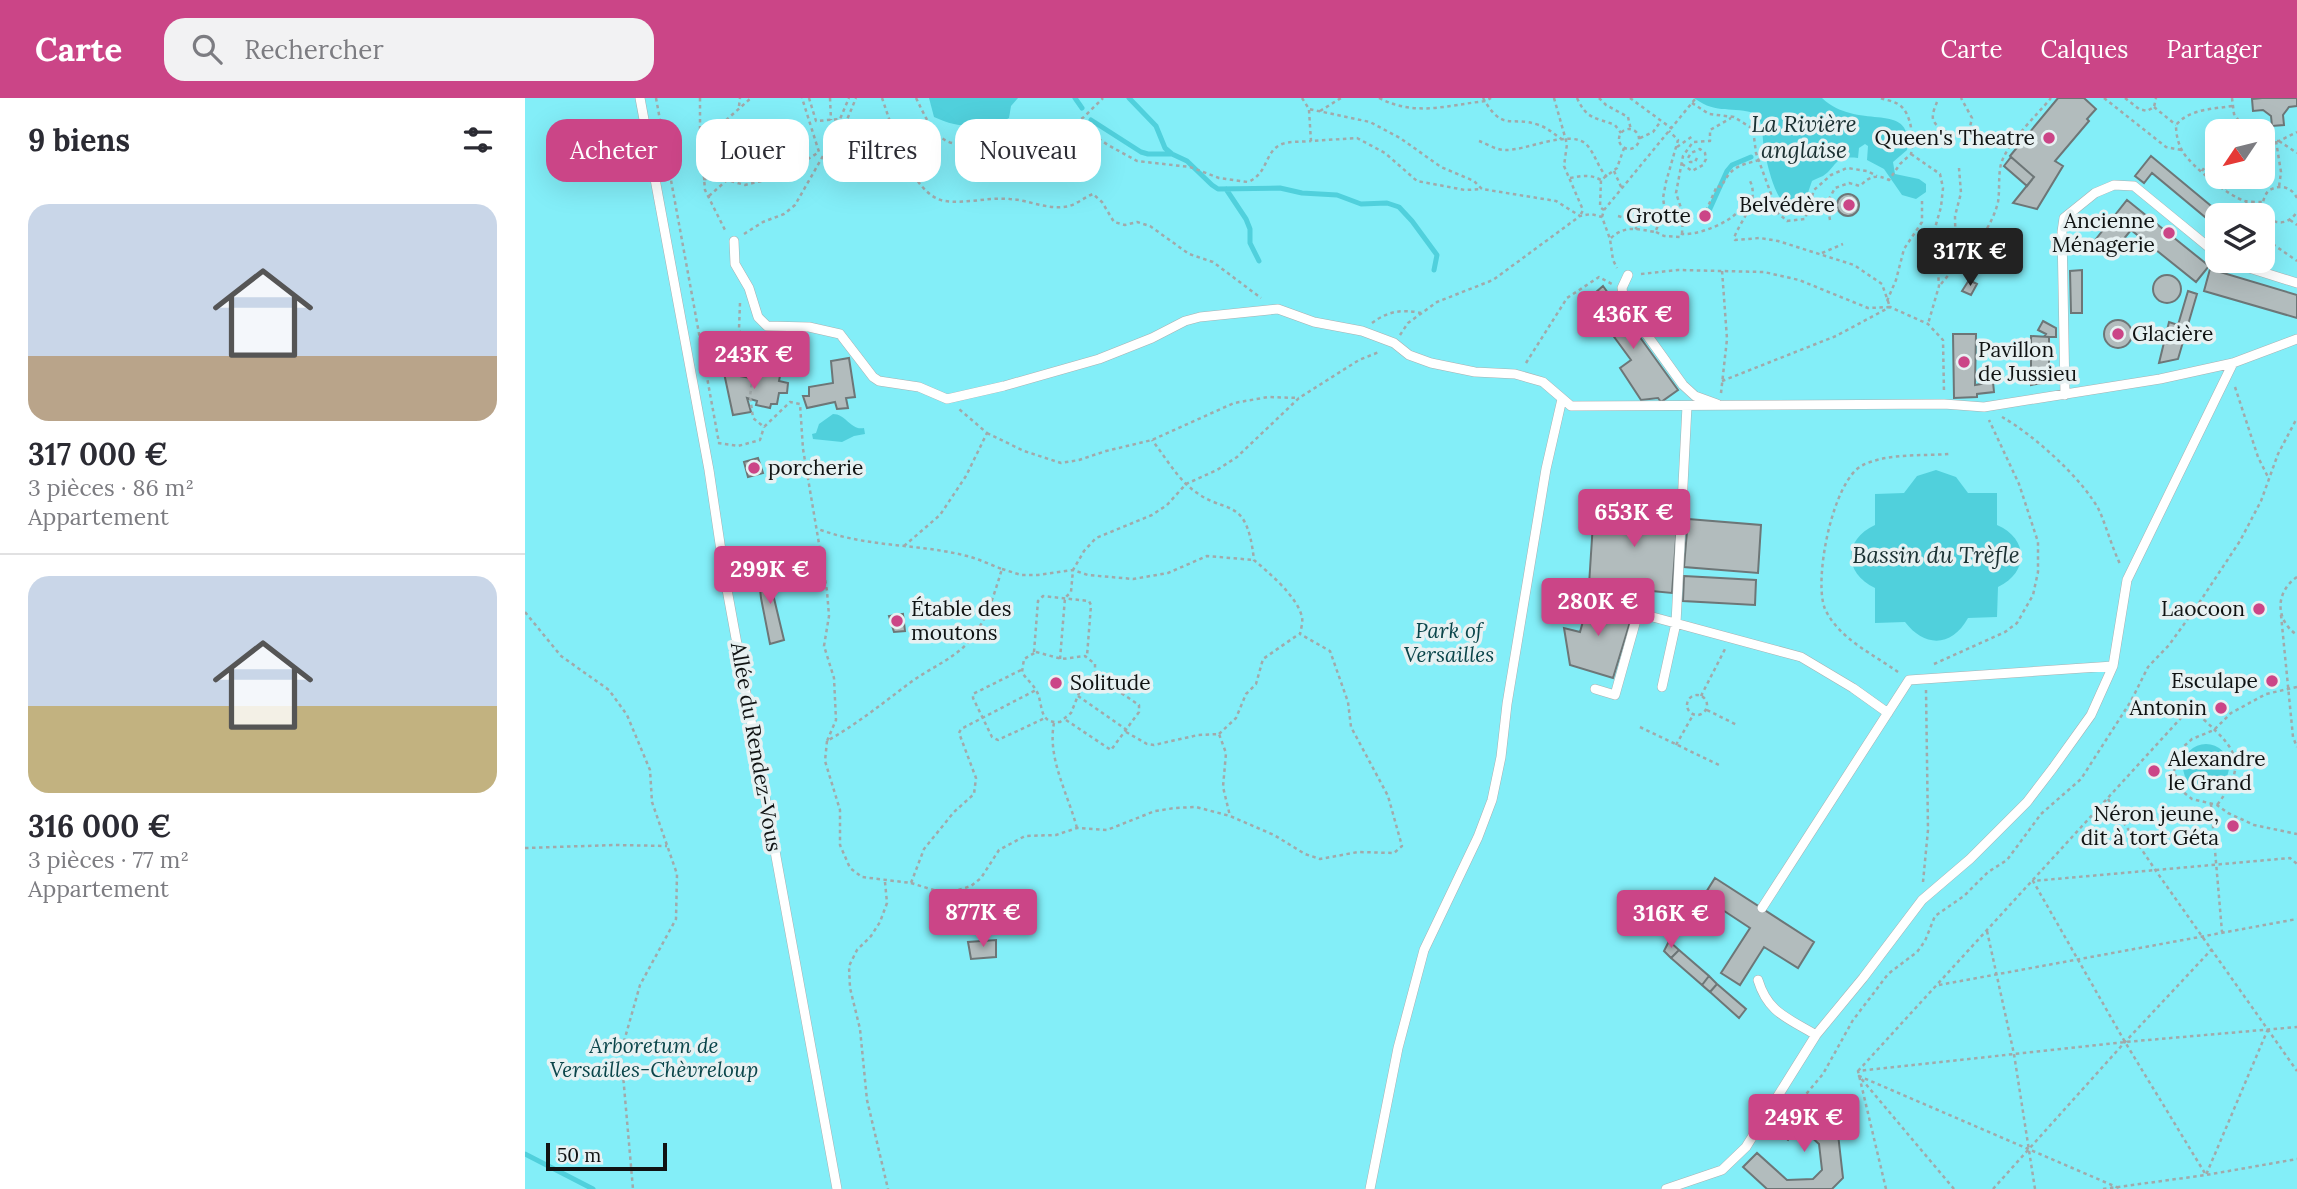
<!DOCTYPE html>
<html lang="fr">
<head>
<meta charset="utf-8">
<style>
	:root { --surface:#fff; --page:#f2f2f3; --text:#2b2b33; --muted:#7c7c81; --line:#e1e1e2; --accent:#cb4587 }
	body { margin:0; font-family:Lora,serif; background:var(--page); color:var(--text); height:100vh; display:flex; flex-direction:column; font-size:26px; white-space:nowrap }
	* { box-sizing:border-box; margin:0 }
	p { font-size:23px; color:var(--muted) }
	.icon { flex:none; width:38px; height:38px; fill:none; stroke:currentColor; stroke-width:2; stroke-linecap:round; stroke-linejoin:round }
	.map { position:relative; flex:1; overflow:hidden }
	.side { display:flex; flex-direction:column; background:var(--surface); width:525px }
	.side>* { flex:none }
	.top-card { position:absolute; left:21px; top:21px; width:665px; height:63px; display:flex; gap:14px }
	.needle { width:46px; rotate:235deg }
	.controls { position:absolute; left:1680px; top:21px; display:grid; gap:14px }
	.controls a { display:grid; place-items:center; width:70px; height:70px; border-radius:14px; background:var(--surface); box-shadow:0 7px 28px #0002; font-size:35px }
	.scale { position:absolute; left:21px; bottom:18px; width:121px; box-sizing:border-box; padding-left:7px; border:4px solid #101313; border-top:0; font-size:19px; line-height:24px; white-space:nowrap; color:#101313; -webkit-text-stroke:5px #e7f1f2; paint-order:stroke }
	.price { position:absolute; translate:-50% -60px; padding:0 16px; border-radius:7px; background:var(--accent); color:#fff; font-size:23px; line-height:46px; filter:drop-shadow(0 2px 4px #0008) }
	.price::after { content:''; position:absolute; left:50%; top:42px; width:21px; height:16px; margin-left:-10px; background:inherit; clip-path:polygon(0 0,100% 0,50% 100%) }
	.price.current { background:#222; color:#fff }
	ul { padding:0; list-style:none }
	li { display:grid; align-content:center; gap:14px; height:371px; padding:0 28px }
	li+li { border-top:2px solid var(--line) }
	li span { display:grid; place-items:center; height:217px; border-radius:21px; color:#555 }
	li>.icon { margin-inline-start:auto }
	span .icon { width:126px; height:126px; fill:#fffc; stroke-width:1 }
	li b { font-size:30px }
	h2 { display:flex; justify-content:space-between; align-items:center; height:84px; padding:0 28px; font-size:30px }
	.pill { padding:0 24px; border-radius:21px; background:var(--surface); box-shadow:0 7px 28px #0002; font-size:24px; line-height:63px }
	.pill.current { background:var(--accent); color:#fff }
	header { display:flex; align-items:center; gap:42px; box-sizing:border-box; height:98px; padding:0 35px; background:var(--accent); color:#fff }
	header strong { font-size:33px }
	nav { display:flex; gap:38px; margin-inline-start:auto; font-size:24px }
	.search { width:490px; height:63px; background:var(--page); display:flex; align-items:center; gap:18px; box-sizing:border-box; padding:0 24px; border-radius:21px; color:var(--muted); font-size:26px }
	main { display:flex; flex:1; min-height:0 }
	.map>svg:first-child { display:block }
</style>
</head>
<body>
<header>
<strong>Carte</strong>
<div class="search"><svg class="icon" aria-label="search" viewBox="0 0 24 24"><circle cx="10" cy="10" r="6"/><path d="M15 15l6 6"/></svg>Rechercher</div>
<nav><a>Carte</a><a>Calques</a><a>Partager</a></nav>
</header>
<main>
<section class="side">
<h2>9 biens<svg class="icon" aria-label="filters" viewBox="0 0 24 24"><path d="M4 7h16M4 17h16"/><circle cx="9" cy="7" r="2"/><circle cx="15" cy="17" r="2"/></svg></h2>
<ul>
<li><span style="background:linear-gradient(#c9d6e8 70%,#b9a48a 0)"><svg class="icon" aria-label="home" viewBox="0 0 24 24"><path d="M3 11l9-7 9 7M6 9v11h12V9"/></svg></span><div><b>317 000 €</b><p>3 pièces · 86 m²</p><p>Appartement</p></div></li>
<li><span style="background:linear-gradient(#c9d6e8 60%,#c2b280 0)"><svg class="icon" aria-label="home" viewBox="0 0 24 24"><path d="M3 11l9-7 9 7M6 9v11h12V9"/></svg></span><div><b>316 000 €</b><p>3 pièces · 77 m²</p><p>Appartement</p></div></li>
</ul>
</section>
<div class="map">
<svg width="1772" height="1091" viewBox="0 0 1772 1091">
	<rect width="100%" height="100%" fill="#e7f1f2"/>
	<path fill="#83eef8" fill-rule="evenodd" d="M0 0H1772V1091H0ZM1692 33H1738V79H1692ZM1692 117H1738V163H1692Z"/>
	<path fill="#50d0dc" d="M404 0H493L486 8 484 20C462 33 432 30 409 19Z
		M1169 0H1297C1334 35 1389 0 1382 52L1368 64 1370 76 1394 81 1401 86V94L1391 101 1377 97 1359 71 1342 62 1343 48 1340 46 1334 50 1333 60C1308 57 1313 68 1298 78 1294 80 1290 81 1287 83L1278 109 1269 113C1252 107 1245 77 1241 60 1236 44 1240 30 1232 16 1206 7 1194 18 1169 0Z
		M308 316C321 316 326 333 339 330L340 336 329 338 317 344 288 341 287 336 291 335 294 326Z
		M1411 372 1431 379 1443 395H1472V427C1504 441 1504 474 1473 489L1472 519 1443 520C1427 549 1400 550 1380 524L1350 525V490C1318 474 1318 442 1350 427V396L1379 395 1392 378Z
		M1658 669a23 23 0 1 1 46 0a23 23 0 1 1-46 0Z"/>
	<g fill="none" stroke-linecap="round" stroke-linejoin="round">
		<path stroke="#50d0dc" stroke-width="5" d="M550 0 557 10
			M604 0 631 28 640 50 647 56 662 63 687 87 693 91 755 90 777 95 812 97 836 106 862 105 874 109 887 123 912 157 909 172
			M566 22 616 54 623 56H647
			M701 91 721 121 725 131V145L734 163
			M1183 115 1202 73 1207 67 1226 59
			M0 1056 68 1091"/>
	</g>
	<path fill="#b2bcbd" stroke="#6d7677" stroke-width="2" d="M1533 0H1559L1571 11 1562 21 1564 23 1530 63 1538 68 1512 111 1488 105 1509 79 1485 58Z
		M1737 0H1772V8L1764 9 1758 17 1759 27 1747 28 1746 18 1738 12 1728 13 1727 1Z
		M1626 58 1697 117H1692V129L1627 75 1619 85 1610 78Z
		M1486 59 1509 79 1502 88 1479 68Z
		M1312 107a11 11 0 1 1 22 0a11 11 0 1 1-22 0Z
		M1602 102 1684 168 1671 184 1606 132 1584 159 1567 146Z
		M1685 171 1772 197V220L1679 193Z
		M1557 172V215H1546L1545 173Z
		M1628 191a14 14 0 1 1 28 0a14 14 0 1 1-28 0Z
		M1444 182 1452 186 1446 197 1437 193Z
		M1078 188 1153 292 1136 304 1133 300 1116 302 1095 270 1106 262 1062 202Z
		M1663 193 1672 196 1653 261 1634 265 1644 224 1653 227Z
		M1579 236a14 14 0 1 1 28 0a14 14 0 1 1-28 0Z
		M1518 223 1531 230V239H1519L1521 236 1513 232Z
		M1428 236H1451L1450 287 1468 284 1469 294 1452 296V299L1429 300Z
		M1506 238 1524 239V284L1506 287Z
		M324 260 330 299 321 300 323 310 312 311 310 304 282 310 278 298H284V289L308 285 306 263Z
		M199 275 231 281 232 275 255 278 254 283 263 285 262 295H254L252 306H246L245 310 231 307 232 303 222 300 226 314 208 317Z
		M233 360 238 375 223 379 219 364Z
		M1069 409 1153 414 1147 495 1064 487Z
		M1163 421 1236 427 1233 475 1159 469Z
		M247 470 248 496 259 542 245 546 236 500 233 472Z
		M1159 478 1231 482 1230 507 1158 503Z
		M1065 498 1098 506 1094 520 1105 524 1088 580 1045 567 1039 530 1055 534Z
		M378 516 380 533 369 534 364 518Z
		M1190 780 1289 844 1273 870 1239 849 1215 887 1196 875 1225 830 1178 799Z
		M471 842V859L446 861 443 844Z
		M1144 843 1154 852 1146 860 1139 853Z
		M1154 852 1184 878 1177 887 1146 860Z
		M1184 878 1192 886 1185 894 1177 887Z
		M1192 886 1221 911 1214 920 1185 894Z
		M1277 1003 1313 1036 1318 1080 1307 1091H1242L1218 1069 1232 1055 1262 1082 1288 1081 1297 1072 1294 1046 1275 1029 1263 1042 1252 1033Z"/>
	<g fill="none" stroke-linecap="round" stroke-linejoin="round">
		<defs>
			<path id="lane" d="M115 0 184 372 201 486 312 1091
				M209 143 210 166 224 190 233 219 242 228 284 229 315 236 348 279 354 283 394 289 422 301 479 288 574 261 627 240 660 223 675 219 753 211 789 224 837 233 869 245 884 257 906 265 950 274 990 276 1018 284 1046 308 1419 306 1459 309 1635 281 1708 265 1772 241
				M1702 163 1772 185
				M1103 177 1097 190 1099 205 1158 287 1170 298 1192 306
				M1540 297 1537 134 1539 120 1570 95 1589 87 1609 88 1692 156
				M1137 589 1151 525 1162 308
				M1070 591 1090 597 1113 515 1276 559 1328 590 1363 615
				M1237 810 1384 582 1588 568
				M1233 882C1243 915 1263 920 1291 937
				M845 1091 873 950 899 852 953 739 967 702 976 659 982 606 1021 371 1037 301
				M1141 1091 1197 1072 1221 1049 1291 937 1338 880 1397 802 1445 761 1502 704 1528 670 1566 617 1588 568 1602 482 1708 265"/>
		</defs>
		<use href="#lane" stroke="#a7b1b2" stroke-width="10"/>
		<path stroke="#a1a9aa" stroke-width="2.5" stroke-dasharray="3.5 3.5" stroke-linecap="butt" d="M131 0 194 345
			M175 0V32L180 92 201 134
			M284 0 291 23 315 21 324 0
			M305 0 306 22
			M357 0C367 28 386 98 420 103 441 106 463 99 485 101 504 102 525 113 544 108 552 106 560 99 568 96L577 104 589 124 600 127 612 124 625 128 664 156 688 164 736 200
			M391 0C406 30 412 50 451 47L503 26 543 30 559 19 578 0
			M777 0 784 11 845 24 875 40 916 69 949 83 957 91 1031 103 1055 118
			M854 0C891 19 922 7 961 3L966 0
			M958 0C978 35 985 17 1014 27 1023 30 1030 37 1038 42
			M1029 0 1042 46 1039 68 1058 112 1055 118
			M1052 0C1062 22 1070 19 1090 27L1096 35
			M1074 0 1081 7 1103 19 1106 32
			M1105 0 1146 30
			M1579 0 1641 49 1656 52
			M1600 0 1614 11 1622 13 1629 9 1631 0
			M1707 0 1709 16 1721 33
			M1412 4C1410 9 1407 16 1408 21 1412 33 1432 40 1443 38L1447 20 1436 0
			M1167 5 1184 16 1209 19 1228 31 1231 55 1253 115 1262 123 1280 121 1289 92 1306 77 1322 70 1342 73 1352 78
			M214 8 215 0
			M1707 8C1688 11 1664 11 1651 27 1651 36 1653 46 1658 54 1666 68 1705 99 1720 103 1725 104 1732 104 1737 104
			M1629 9 1651 27
			M784 12 786 43 832 40 860 55 892 83 940 92 957 91
			M795 13 816 0
			M550 25 583 47 612 63 665 69 694 80 723 84C744 75 739 53 757 46 765 43 776 44 786 43
			M1094 41a10 10 0 1 1 20 0a10 10 0 1 1-20 0Z
			M175 32 199 24 226 0
			M1706 33 1712 25
			M1115 40 1128 34 1136 23
			M1738 42 1754 43 1772 34
			M954 43C962 46 971 52 980 52 1000 53 1044 31 1061 46 1070 55 1073 70 1082 79
			M1751 43 1756 74 1754 89
			M1754 43 1772 55
			M1152 49 1169 37
			M1386 56 1415 76 1418 90 1416 109 1410 130 1414 188 1403 226
			M1157 66 1167 73 1178 67 1181 61 1180 55 1175 51 1166 55 1163 60 1165 64H1170L1172 60
			M1089 73 1097 91
			M1677 73 1692 52
			M1045 80C1057 78 1065 76 1076 82
			M178 81 202 82 220 87 244 81 250 82 294 54 277 0
			M1700 91 1709 79
			M184 98 202 82
			M1772 100C1766 88 1754 86 1743 93 1726 116 1756 138 1772 114
			M1721 103 1724 117
			M1079 112 1075 109 1076 82 1092 70 1099 50
			M1140 113 1154 110
			M1181 113 1192 88 1196 89C1207 68 1213 68 1234 62
			M1093 118 1100 120 1112 131
			M1077 119 1079 112 1171 0
			M1305 122 1302 105 1310 90 1324 85 1335 88C1345 78 1351 76 1364 82L1375 66 1386 56C1389 42 1387 14 1373 6 1368 3 1361 2 1355 0
			M1765 122 1772 127
			M1131 134 1139 138 1156 139 1157 136C1170 137 1189 130 1201 123 1210 118 1215 110 1225 108
			M219 136 238 124 259 116 270 107 298 58 317 34 331 0
			M1157 136 1158 116 1151 95 1158 58 1168 44 1185 43V32L1206 20
			M1738 136 1746 145 1772 163
			M1086 140C1100 127 1112 131 1130 134L1140 113 1138 100 1141 84 1153 42 1144 33
			M1297 155 1318 146
			M1431 168C1449 151 1467 129 1473 104 1475 92 1473 78 1476 66 1482 45 1512 17 1526 0
			M1116 176 1153 172 1239 174 1274 182 1343 210 1365 209 1357 186 1329 167 1253 143 1235 140 1210 142 1209 140C1216 121 1236 102 1224 81
			M1416 186 1431 168 1430 118 1436 95 1434 70
			M1362 203 1371 182 1379 151 1397 124V103
			M215 205 214 231 229 269 225 298 228 320 239 329 265 304 275 306 278 351 302 493 304 518 299 548 309 580 311 622 302 643C332 626 358 605 386 584 408 568 434 559 450 536 464 516 470 493 477 471 466 467 454 461 442 458 391 445 344 450 293 431
			M847 225C863 213 877 211 896 215
			M875 237 883 225 912 204 968 182 1055 118 1066 116 1077 119 1085 141 1088 162 1092 170
			M1001 265 1042 200 1074 179 1087 186
			M1197 283 1311 238 1365 209 1403 226 1418 242 1419 295
			M1710 289 1733 359 1744 381
			M1196 295 1202 241 1197 172
			M1477 319C1509 337 1559 382 1575 414 1582 431 1587 449 1595 466
			M462 335 499 353 536 365 554 362 581 353 627 342 709 305 743 299 774 300
			M193 345 213 348 235 342 239 329
			M379 448 415 417 441 378 462 335 434 311
			M477 471 496 477H513L548 472 563 477 608 481 643 475 682 458 729 462
			M1772 479C1750 494 1750 522 1772 537
			M212 484 239 478 256 487 274 482 296 453
			M0 514 36 558 84 592 102 617 125 672 127 704 152 776 151 821 115 887 96 954 108 1091
			M1756 517 1768 639 1772 649
			M509 554 513 503 518 498 564 503 566 507 562 558
			M511 554 537 561 560 558 570 566V580L554 595 546 615 535 624C512 626 519 605 511 592 507 585 501 581 497 574L499 561Z
			M535 561 540 500 546 494 548 472 559 453 571 440 627 417 642 407 661 386 692 372 712 359 774 300 834 262 854 254
			M1409 566 1480 534 1492 525 1508 497 1513 474V444L1494 386 1464 322
			M496 572 448 596V600L467 639 473 642 520 620
			M1373 574C1348 556 1314 541 1300 511 1288 482 1308 381 1338 367 1363 355 1397 358 1424 356
			M1772 589 1741 596 1706 615 1689 632 1667 641 1657 650 1651 661 1649 674 1657 693 1667 701 1692 707 1703 715 1729 727 1772 736
			M1162 607a10 10 0 1 1 20 0a10 10 0 1 1-20 0Z
			M553 598 602 632
			M1176 598 1200 551
			M1182 612 1212 627
			M541 622 586 652 614 614V607L571 578
			M529 625C522 660 543 696 552 730
			M1115 629 1194 667
			M601 634 622 646 629 647 673 637 694 636 701 655 698 689 705 718
			M694 636 711 620 721 596 731 586 738 561 774 536
			M302 643 300 663 315 712V747L325 770 337 779 386 785 399 751 429 714 449 696 451 680 434 635 436 631 511 592
			M1151 647 1168 617
			M1583 701 1631 773 1772 973
			M1686 706 1697 834
			M0 750 90 747 142 748
			M360 784 362 805 355 824 346 838 332 852 324 868 325 890 335 931 342 1002 363 1091
			M1398 784 1403 732 1401 592
			M386 785 415 794 430 793 446 788 456 780 474 752 500 738 531 737 552 730 582 732 630 713 650 710 671 709 705 718 749 737 780 756 795 761 833 754 869 755 877 748 863 698 826 629 823 604 805 553 775 536C776 531 778 524 777 519 772 498 744 475 729 462 721 391 699 422 661 386 648 373 638 356 627 342
			M1462 833 1489 956 1510 1091
			M1414 887 1772 821
			M1743 931 1681 1077 1600 944 1508 783 1765 760 1772 766
			M1333 973 1666 609C1701 645 1731 657 1692 707
			M1277 1001 1298 976 1328 922 1348 896 1363 876 1392 854 1400 843 1410 818 1439 798 1463 774 1482 762 1516 716 1556 681 1606 603 1623 569 1644 547 1670 511 1715 443 1736 403 1753 356 1772 320
			M1361 1091 1333 973 1600 944 1772 929
			M1429 1091 1334 978 1596 1091
			M1468 1091 1600 944 1687 851
			M1578 1091 1681 1077 1772 1061"/>
		<use href="#lane" stroke="#fff" stroke-width="9"/>
	</g>
	<g fill="#cb4587" stroke="#e7f1f2" stroke-width="2.5">
		<circle cx="1524" cy="40" r="7"/>
		<circle cx="1324" cy="107" r="7"/>
		<circle cx="1180" cy="118" r="7"/>
		<circle cx="1644" cy="135" r="7"/>
		<circle cx="1593" cy="236" r="7"/>
		<circle cx="1439" cy="264" r="7"/>
		<circle cx="229" cy="370" r="7"/>
		<circle cx="1734" cy="511" r="7"/>
		<circle cx="372" cy="523" r="7"/>
		<circle cx="1747" cy="583" r="7"/>
		<circle cx="531" cy="585" r="7"/>
		<circle cx="1696" cy="610" r="7"/>
		<circle cx="1629" cy="673" r="7"/>
		<circle cx="1708" cy="728" r="7"/>
	</g>
	<g text-anchor="middle" stroke-width="7" stroke-linejoin="round" paint-order="stroke">
		<g font-size="21" fill="#101313" stroke="#e7f1f2" text-anchor="end">
			<text x="1510" y="47">Queen's Theatre</text>
			<text x="1310" y="114">Belvédère</text>
			<text x="1166" y="125">Grotte</text>
			<text x="1630" y="130">Ancienne<tspan x="1630" dy="24">Ménagerie</tspan></text>
			<text x="1607" y="243" text-anchor="start">Glacière</text>
			<text x="1453" y="259" text-anchor="start">Pavillon<tspan x="1453" dy="24">de Jussieu</tspan></text>
			<text x="243" y="377" text-anchor="start">porcherie</text>
			<text x="386" y="518" text-anchor="start">Étable des<tspan x="386" dy="24">moutons</tspan></text>
			<text x="1720" y="518">Laocoon</text>
			<text x="1733" y="590">Esculape</text>
			<text x="545" y="592" text-anchor="start">Solitude</text>
			<text x="1682" y="617">Antonin</text>
			<text x="1643" y="668" text-anchor="start">Alexandre<tspan x="1643" dy="24">le Grand</tspan></text>
			<text x="1694" y="723">Néron jeune,<tspan x="1694" dy="24">dit à tort Géta</tspan></text>
		</g>
		<g font-size="21" font-style="italic" fill="#0a454a" stroke="#e7f1f2">
			<text x="924" y="540">Park of<tspan x="924" dy="24">Versailles</tspan></text>
			<text x="129" y="955">Arboretum de<tspan x="129" dy="24">Versailles-Chèvreloup</tspan></text>
		</g>
		<g font-size="21" fill="#101313" stroke="#e7f1f2">
			<text transform="translate(231 649) rotate(80)" y="7">Allée du Rendez-Vous</text>
		</g>
		<g font-size="23" font-style="italic" fill="#1b3133" stroke="#e7f1f2">
			<text x="1279" y="34">La Rivière<tspan x="1279" dy="26">anglaise</tspan></text>
			<text x="1411" y="465">Bassin du Trèfle</text>
		</g>
	</g>
</svg>
<div class="controls">
<a><svg class="needle" viewBox="-14 -14 28 28"><path d="M0-13l5 13h-10z" fill="#e53935"/><path d="M0 13l5-13h-10z" fill="#7c7c81"/></svg></a>
<a><svg class="icon" aria-label="layers" viewBox="0 0 24 24"><path d="M12 4l9 5-9 5-9-5zM3 14l9 5 9-5"/></svg></a>
</div>
<div class="scale">50 m</div>
<b class="price current" style="left:1445px;top:190px">317K €</b>
<b class="price" style="left:1108px;top:253px">436K €</b>
<b class="price" style="left:229px;top:293px">243K €</b>
<b class="price" style="left:1109px;top:451px">653K €</b>
<b class="price" style="left:245px;top:508px">299K €</b>
<b class="price" style="left:1073px;top:540px">280K €</b>
<b class="price" style="left:458px;top:851px">877K €</b>
<b class="price" style="left:1146px;top:852px">316K €</b>
<b class="price" style="left:1279px;top:1056px">249K €</b>
<div class="top-card">
<a class="pill current">Acheter</a>
<a class="pill">Louer</a>
<a class="pill">Filtres</a>
<a class="pill">Nouveau</a>
</div>
</div>
</main>
</body>
</html>
